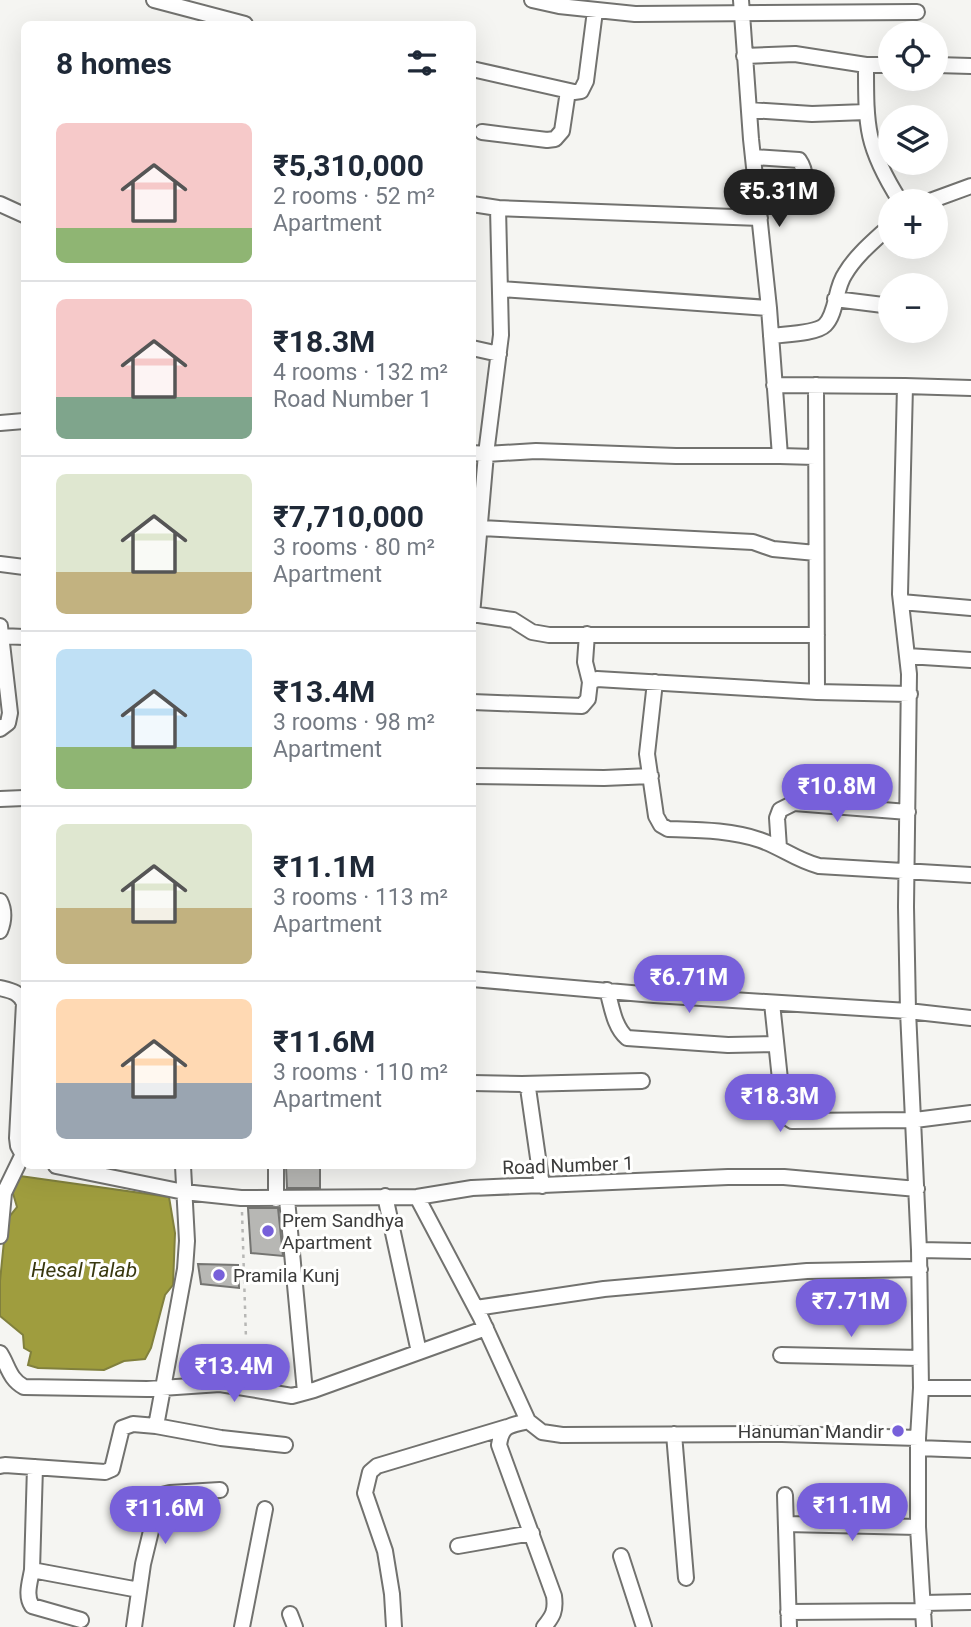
<!DOCTYPE html>
<html lang="en">
<head>
<meta charset="utf-8">
<style>
	:root { --surface:#fff; --page:#f6f6f7; --text:#1f2937; --muted:#747a83; --line:#e0e1e3; --accent:#7760da }
	body { margin:0; font-family:Roboto,sans-serif; background:var(--page); color:var(--text); height:100vh; display:flex; flex-direction:column; font-size:26px; white-space:nowrap }
	* { box-sizing:border-box; margin:0 }
	p { font-size:23px; color:var(--muted) }
	.icon { flex:none; width:38px; height:38px; fill:none; stroke:currentColor; stroke-width:2; stroke-linecap:round; stroke-linejoin:round }
	.map { position:relative; flex:1; overflow:hidden }
	.sheet { position:absolute; left:21px; top:21px; width:455px; height:1148px; display:flex; flex-direction:column; background:var(--surface); border-radius:10px; box-shadow:0 7px 28px #0002 }
	.sheet>* { flex:none }
	.tools { position:absolute; left:878px; top:21px; display:grid; gap:14px }
	.tools a { display:grid; place-items:center; width:70px; height:70px; border-radius:50%; background:var(--surface); box-shadow:0 7px 28px #0002; font-size:35px }
	.price { position:absolute; translate:-50% -60px; padding:0 16px; border-radius:24px; background:var(--accent); color:#fff; font-size:23px; line-height:46px; filter:drop-shadow(0 2px 4px #0008) }
	.price::after { content:''; position:absolute; left:50%; top:42px; width:21px; height:16px; margin-left:-10px; background:inherit; clip-path:polygon(0 0,100% 0,50% 100%) }
	.price.active { background:#222; color:#fff }
	ul { padding:0; list-style:none }
	li { display:flex; align-items:center; gap:21px; height:175px; padding:0 35px }
	li+li { border-top:2px solid var(--line) }
	li span { display:grid; place-items:center; flex:none; width:196px; height:140px; border-radius:10px; color:#555 }
	li>.icon { margin-inline-start:auto }
	span .icon { width:84px; height:84px; fill:#fffc; stroke-width:1 }
	li b { font-size:30px }
	h2 { display:flex; justify-content:space-between; align-items:center; height:84px; padding:0 35px; font-size:30px }
	.map>svg:first-child { display:block }
</style>
</head>
<body>
<div class="map">
<svg width="971" height="1627" viewBox="0 0 971 1627">
	<rect width="100%" height="100%" fill="#f5f5f2"/>
	<path fill="#9f9d3e" stroke="#81803d" stroke-width="2" d="M20 1176 169 1197 175 1233 173 1285 165 1295 151 1348 145 1359 124 1361 104 1370 38 1368 28 1365 31 1352 24 1348 23 1335 0 1316V1281L6 1221 17 1207 12 1190Z"/>
	<path fill="#b7b7b4" stroke="#747471" stroke-width="2" d="M286 1166H320V1188H287Z
		M248 1208H278L283 1256 251 1253Z
		M198 1264 238 1265 239 1288 201 1284Z"/>
	<g fill="none" stroke-linecap="round" stroke-linejoin="round">
		<defs>
			<path id="minor" d="M154 0 245 24
				M532 0 559 6 635 14 917 12
				M741 0 751 139 769 308 780 456 815 457
				M744 56 795 54 866 65
				M891 65H866C866 128 866 147 900 201
				M936 65 971 66
				M472 69 574 92 581 91 586 81 595 11
				M749 110 812 114 866 112
				M482 132 547 140 555 139 562 131 568 91
				M753 157 799 160C806 170 808 189 801 199L758 201
				M930 201 971 186
				M0 204 24 215
				M472 204 498 208
				M501 289 769 308
				M835 299 891 306
				M771 336C783 334 816 334 825 325 837 313 835 288 845 274 856 255 875 240 891 225
				M472 348 499 354
				M774 385 905 386
				M816 385 817 692 910 694
				M0 423 24 421
				M472 453 486 454 501 335 498 208 760 218
				M481 528 753 542 773 549 816 553
				M0 564 24 567
				M901 602 971 608
				M472 614 513 620 532 632 549 635H817
				M472 615 486 454 536 451 676 456H780
				M0 626 10 713 8 723 0 729
				M587 634 585 662 590 682
				M1 636 24 637
				M907 656 971 660
				M655 682 647 754 656 816 661 825 668 829C698 830 731 830 760 840 781 847 796 860 819 866L971 875
				M472 702 582 706 588 699 590 682 597 679 817 692
				M472 776 604 778 651 776
				M0 799 24 798
				M779 848 777 818 780 810 794 803 908 812
				M0 901C5 911 4 921 0 931
				M472 979 654 995 908 1011 971 1018
				M0 988C12 991 19 992 24 1003L17 1138 18 1146 24 1157
				M607 990C612 1007 614 1027 627 1038L728 1045 776 1044
				M772 1003 783 1108 786 1117 792 1121 915 1120 971 1113
				M472 1083 522 1084 528 1088 542 1186
				M522 1084 642 1081
				M56 1166 184 1192 241 1198 417 1197 472 1188 728 1177H784L917 1189
				M276 1166V1199
				M385 1196 419 1352
				M417 1197 481 1318 528 1421 542 1432 562 1435 782 1434 918 1438
				M287 1199 305 1392
				M0 1236 4 1193 22 1156
				M919 1250 971 1251
				M476 1308 604 1289 807 1271 920 1269
				M0 1353C8 1365 9 1379 24 1387L147 1389 220 1384 292 1396 314 1390 486 1328
				M781 1355 920 1358
				M921 1388H971
				M528 1421C510 1426 502 1424 499 1445L554 1596C556 1611 553 1616 544 1627
				M156 1426 221 1438 285 1445
				M674 1434 686 1578
				M918 1448 971 1450
				M0 1466 5 1465 105 1472 112 1469 122 1428 133 1424 156 1426 185 1269 187 1241 183 1166
				M35 1467 32 1570 139 1590
				M785 1495 789 1627
				M786 1524 918 1527
				M458 1546 532 1533
				M621 1556 644 1627
				M32 1570C30 1582 25 1596 32 1606L81 1620
				M923 1603 971 1602
				M788 1612 924 1611
				M290 1614 295 1627
				M134 1627 143 1564 158 1502 162 1495 170 1493 220 1490
				M242 1627 265 1509
				M394 1627 392 1594 385 1551 365 1493 370 1472 377 1466 507 1427
				M924 1627 918 1527V1438L921 1388 919 1250 908 1011 906 907 909 674 900 594 905 386 971 388"/>
		</defs>
		<use href="#minor" stroke="#72726f" stroke-width="18"/>
		<path stroke="#b7b7b5" stroke-width="2.5" stroke-dasharray="3.5 5" stroke-linecap="butt" d="M242 1212 246 1339"/>
		<use href="#minor" stroke="#fff" stroke-width="14"/>
	</g>
	<g fill="#7760da" stroke="#fffffe" stroke-width="2.5">
		<circle cx="268" cy="1231" r="7"/>
		<circle cx="219" cy="1275" r="7"/>
		<circle cx="898" cy="1431" r="7"/>
	</g>
	<g text-anchor="middle" stroke-width="6" stroke-linejoin="round" paint-order="stroke">
		<g font-size="19" fill="#3c3c3b" stroke="#fffffe">
			<text transform="translate(568 1165) rotate(-2)" y="7">Road Number 1</text>
		</g>
		<g font-size="19" fill="#3c3c3b" stroke="#fffffe" text-anchor="start">
			<text x="282" y="1227">Prem Sandhya<tspan x="282" dy="22">Apartment</tspan></text>
			<text x="233" y="1282">Pramila Kunj</text>
			<text x="884" y="1438" text-anchor="end">Hanuman Mandir</text>
		</g>
		<g font-size="21" font-style="italic" fill="#39380f" stroke="#fffffe">
			<text x="84" y="1277">Hesal Talab</text>
		</g>
	</g>
</svg>
<div class="tools">
<a><svg class="icon" aria-label="locate" viewBox="0 0 24 24"><circle cx="12" cy="12" r="6"/><path d="M12 2v4M12 18v4M2 12h4M18 12h4"/></svg></a>
<a><svg class="icon" aria-label="layers" viewBox="0 0 24 24"><path d="M12 4l9 5-9 5-9-5zM3 14l9 5 9-5"/></svg></a>
<a>+</a>
<a>−</a>
</div>
<b class="price active" style="left:779px;top:229px">₹5.31M</b>
<b class="price" style="left:837px;top:824px">₹10.8M</b>
<b class="price" style="left:689px;top:1015px">₹6.71M</b>
<b class="price" style="left:780px;top:1134px">₹18.3M</b>
<b class="price" style="left:851px;top:1339px">₹7.71M</b>
<b class="price" style="left:234px;top:1404px">₹13.4M</b>
<b class="price" style="left:852px;top:1543px">₹11.1M</b>
<b class="price" style="left:165px;top:1546px">₹11.6M</b>
<section class="sheet">
<h2>8 homes<svg class="icon" aria-label="filters" viewBox="0 0 24 24"><path d="M4 7h16M4 17h16"/><circle cx="9" cy="7" r="2"/><circle cx="15" cy="17" r="2"/></svg></h2>
<ul>
<li><span style="background:linear-gradient(#f6c9c9 75%,#8fb573 0)"><svg class="icon" aria-label="home" viewBox="0 0 24 24"><path d="M3 11l9-7 9 7M6 9v11h12V9"/></svg></span><div><b>₹5,310,000</b><p>2 rooms · 52 m²</p><p>Apartment</p></div></li>
<li><span style="background:linear-gradient(#f6c9c9 70%,#7fa58c 0)"><svg class="icon" aria-label="home" viewBox="0 0 24 24"><path d="M3 11l9-7 9 7M6 9v11h12V9"/></svg></span><div><b>₹18.3M</b><p>4 rooms · 132 m²</p><p>Road Number 1</p></div></li>
<li><span style="background:linear-gradient(#dfe7d0 70%,#c2b280 0)"><svg class="icon" aria-label="home" viewBox="0 0 24 24"><path d="M3 11l9-7 9 7M6 9v11h12V9"/></svg></span><div><b>₹7,710,000</b><p>3 rooms · 80 m²</p><p>Apartment</p></div></li>
<li><span style="background:linear-gradient(#bfe0f5 70%,#8fb573 0)"><svg class="icon" aria-label="home" viewBox="0 0 24 24"><path d="M3 11l9-7 9 7M6 9v11h12V9"/></svg></span><div><b>₹13.4M</b><p>3 rooms · 98 m²</p><p>Apartment</p></div></li>
<li><span style="background:linear-gradient(#dfe7d0 60%,#c2b280 0)"><svg class="icon" aria-label="home" viewBox="0 0 24 24"><path d="M3 11l9-7 9 7M6 9v11h12V9"/></svg></span><div><b>₹11.1M</b><p>3 rooms · 113 m²</p><p>Apartment</p></div></li>
<li><span style="background:linear-gradient(#ffd9b3 60%,#9aa5b1 0)"><svg class="icon" aria-label="home" viewBox="0 0 24 24"><path d="M3 11l9-7 9 7M6 9v11h12V9"/></svg></span><div><b>₹11.6M</b><p>3 rooms · 110 m²</p><p>Apartment</p></div></li>
</ul>
</section>
</div>
</body>
</html>
